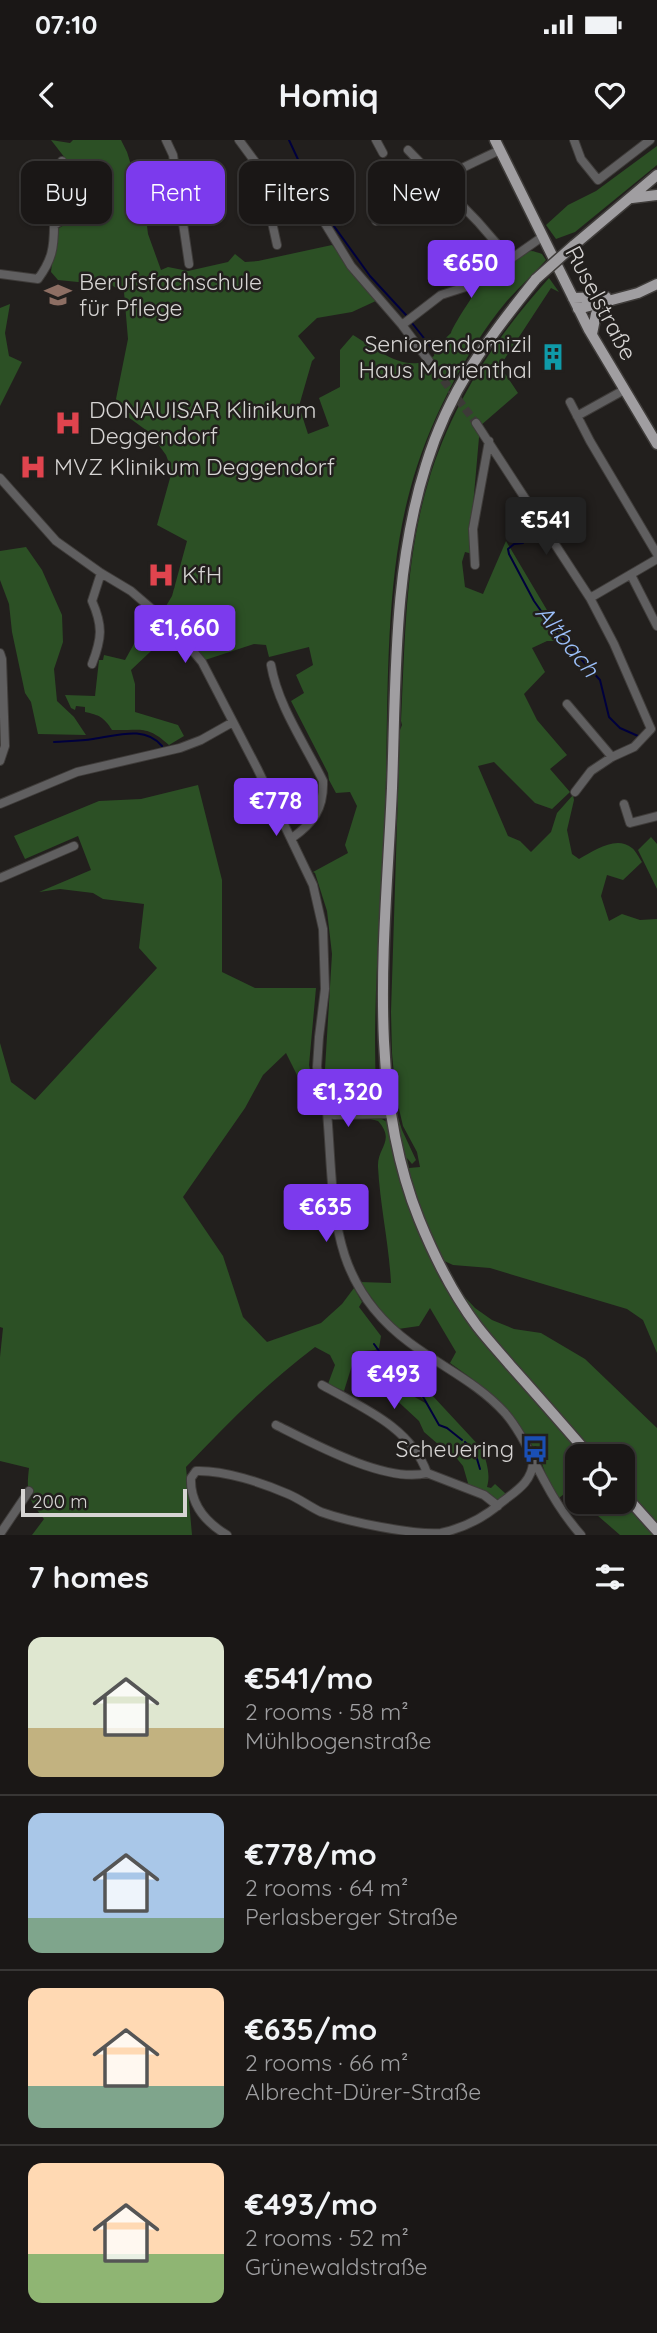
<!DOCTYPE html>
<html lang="en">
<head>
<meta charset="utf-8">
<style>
	:root { --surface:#1a1716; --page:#272423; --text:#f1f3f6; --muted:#9f9fa1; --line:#383635; --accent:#7c3aed }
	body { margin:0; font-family:Quicksand,sans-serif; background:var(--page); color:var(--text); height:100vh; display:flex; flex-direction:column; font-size:26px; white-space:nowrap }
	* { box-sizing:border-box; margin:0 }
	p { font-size:23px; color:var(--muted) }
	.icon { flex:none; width:38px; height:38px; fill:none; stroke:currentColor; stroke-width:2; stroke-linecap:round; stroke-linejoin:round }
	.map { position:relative; height:1395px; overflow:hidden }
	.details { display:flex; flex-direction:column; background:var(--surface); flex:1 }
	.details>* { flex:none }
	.banner { position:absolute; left:21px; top:21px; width:616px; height:63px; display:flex; gap:14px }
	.tools { position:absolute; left:565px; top:1304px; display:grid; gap:14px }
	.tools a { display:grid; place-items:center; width:70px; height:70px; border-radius:14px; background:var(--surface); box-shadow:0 2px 5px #0004,0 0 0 2px var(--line); font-size:35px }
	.scale { position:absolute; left:21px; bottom:18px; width:166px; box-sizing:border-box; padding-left:7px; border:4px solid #d6d4d3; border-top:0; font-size:19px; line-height:24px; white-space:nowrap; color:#d6d4d3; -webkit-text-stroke:5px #221f1d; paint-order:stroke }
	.price { position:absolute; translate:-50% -60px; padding:0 16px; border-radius:7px; background:var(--accent); color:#fff; font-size:23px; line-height:46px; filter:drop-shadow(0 2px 4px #0008) }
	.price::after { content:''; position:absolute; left:50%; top:42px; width:21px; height:16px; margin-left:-10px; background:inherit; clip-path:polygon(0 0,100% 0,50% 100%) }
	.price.active { background:#222; color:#fff }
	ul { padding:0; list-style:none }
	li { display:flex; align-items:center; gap:21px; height:175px; padding:0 28px }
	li+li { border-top:2px solid var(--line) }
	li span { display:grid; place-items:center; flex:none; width:196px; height:140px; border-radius:14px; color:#555 }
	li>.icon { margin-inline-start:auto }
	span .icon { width:84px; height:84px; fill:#fffc; stroke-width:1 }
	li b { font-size:30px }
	h2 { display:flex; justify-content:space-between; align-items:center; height:84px; padding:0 28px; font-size:30px }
	.chip { padding:0 24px; border-radius:14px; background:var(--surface); box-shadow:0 2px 5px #0004,0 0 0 2px var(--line); font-size:24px; line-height:63px }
	.chip.active { background:var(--accent); color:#fff }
	.status { display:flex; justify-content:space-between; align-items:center; height:49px; padding:0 35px; background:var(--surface); direction:ltr }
	.status svg { height:19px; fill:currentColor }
	header { display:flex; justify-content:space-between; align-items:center; height:91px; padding:0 28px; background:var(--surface); font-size:32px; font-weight:700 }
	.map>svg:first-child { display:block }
</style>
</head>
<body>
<div class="status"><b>07:10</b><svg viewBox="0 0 49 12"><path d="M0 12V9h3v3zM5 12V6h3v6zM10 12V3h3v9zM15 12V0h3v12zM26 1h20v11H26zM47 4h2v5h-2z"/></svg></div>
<header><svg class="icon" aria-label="back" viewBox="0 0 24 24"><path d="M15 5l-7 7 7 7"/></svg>Homiq<svg class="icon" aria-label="heart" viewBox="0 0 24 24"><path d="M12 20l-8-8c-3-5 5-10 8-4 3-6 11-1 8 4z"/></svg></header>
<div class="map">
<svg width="657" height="1395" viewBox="0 0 657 1395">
	<rect width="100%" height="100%" fill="#221f1d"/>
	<path fill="#2c5025" d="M51 0 70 3 73 0H121L127 12 145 70 148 94 161 130 168 127 188 131 228 122 235 114 245 122 258 121 332 105 378 160 352 172 317 178 298 196 315 218 312 221 299 266 308 294 329 286 319 258 340 247V210L353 195C372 206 395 226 418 223 423 223 429 218 434 216L435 208 451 193C452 187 475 152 480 146 490 137 519 113 531 111 534 111 539 113 542 114L546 120C533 135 518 148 506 162 464 213 427 286 410 350 383 449 389 570 385 672 382 763 372 856 376 947L371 958 368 955C345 966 330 949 325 929L332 814 327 771 315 733 313 732 348 713 345 705 357 666 350 652 336 653 329 640 328 633 291 561 304 553 296 535 313 525 309 507 269 517 266 505 254 504 205 520 181 488 163 471 172 456 187 401 157 385 172 331 166 315 150 293 124 274 116 259 128 199 124 152 98 138 88 143 58 140 51 132 56 90 67 83 62 42 65 18Z
		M657 6V25L575 92 556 99 546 85 568 65 596 51Z
		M549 138 559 152 551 148 500 226 518 253 480 286 471 389 473 414 465 412 462 422 465 447 483 454 506 401 560 492 562 501H547L532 508 545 532 524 554 537 580 567 615 550 629 570 652 552 669 535 663 494 622 478 626 508 696 520 701 531 712 551 692 557 673 573 655 574 660 567 690 572 714 579 719C594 711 616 695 632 708 636 711 639 718 642 722L623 740 607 735 601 756 609 781 622 774 640 780 657 779V1213L643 1180 627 1169 490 1128 453 1125 440 1119C420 1070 403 1020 395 968L402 990 416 1020 412 1024 407 1018 409 1028 420 1027 417 1012 403 986 396 956 392 913 391 872 400 590 402 585 401 581C405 502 405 420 428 343 451 265 495 198 549 138Z
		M10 164 5 193 9 216 22 222 0 266V168Z
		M26 407 42 430 62 475 63 502 54 529 57 561 74 577 86 595 38 594 31 562 25 553 12 492 9 464 0 440V411Z
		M149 477 168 495 131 530 135 544V572L178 585 184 596 169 605C146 584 140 591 112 590 104 577 99 575 85 572V567L76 566 75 570 71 568 65 555 95 556 99 520H103L104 515 125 520Z
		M198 645 222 740V832L255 848H316L309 925 317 965 314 969 286 913 263 935 245 968 183 1057 223 1116 243 1177 267 1202 321 1183 342 1164 354 1148 362 1162 359 1167 381 1196 379 1208 375 1210 352 1212 380 1226 406 1252 427 1264 393 1225 397 1222 405 1226 483 1310C486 1322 491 1334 487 1347L491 1348 495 1344 506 1354 497 1362 470 1350 463 1326 454 1315 446 1311 424 1292 419 1281 391 1255 372 1244 374 1229 369 1223 354 1219 344 1251 328 1244 335 1225 330 1215 315 1207C267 1243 227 1284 186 1327L192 1395H32L44 1379C28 1359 26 1353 29 1328L0 1321V1217L3 1188 0 1187V903L11 942 35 960 157 828 139 808 144 764 103 759 93 753 60 749 39 752 91 730 78 696 25 719 14 696 99 661 141 659Z
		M651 697 657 704V749L638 710Z
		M363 977 380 978 387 982 400 1039 418 1089 441 1141 472 1186 585 1316H578L577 1357 569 1350 559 1358 548 1341 536 1306 533 1307C511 1268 486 1248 450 1223L456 1212 430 1168 419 1186 398 1189 382 1172 360 1142 391 1143C389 1104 380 1065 378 1027 377 1007 396 1001 378 981Z
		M461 1153 475 1168 492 1180 514 1189 541 1193 585 1219 657 1288V1385L623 1345V1316H598C551 1263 497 1214 461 1153Z
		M623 1359 654 1395H620L582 1362H623Z"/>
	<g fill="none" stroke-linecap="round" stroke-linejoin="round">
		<path stroke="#00003d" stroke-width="2" d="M289 0 302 28 324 54 331 82 370 136 406 175
			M412 183 431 207
			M523 403 514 404 508 409 509 414 534 461 553 488 600 540 609 577 620 588 638 596
			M54 602C67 601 80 601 93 599 117 596 144 585 162 606
			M374 1204 379 1211
			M384 1216 401 1235 418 1248 439 1285 447 1288 462 1300
			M465 1302 475 1312 480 1329"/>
		<path stroke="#3d3a38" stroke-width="8" stroke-dasharray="8 4" stroke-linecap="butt" d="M429 221 476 283"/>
		<defs>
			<path id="minor" d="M166 0 173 15 189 124
				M239 0 256 23 318 72 351 126 402 185 429 221
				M376 0 383 13
				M574 0 581 19 598 40 650 0
				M408 10 478 82 510 119
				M257 26 263 41 277 105
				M376 81C418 48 453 32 500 10
				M0 134 38 139C52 120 54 108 54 85L64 79 59 47 62 21
				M402 185 441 155 475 144 542 97
				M570 262 590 301 657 414
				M577 276 624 250
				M476 283 590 458 614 504 651 589 634 607 612 617 591 631 575 652
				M0 338 56 401 101 433 131 451 174 488 202 522 257 628 313 745 323 789 325 849 319 897 317 927 324 966 327 972C335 1064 326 1141 410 1203 442 1227 478 1243 505 1273 523 1294 532 1319 545 1342 555 1361 567 1379 581 1395
				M475 425 473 389 489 301
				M631 435 657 486
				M590 458 657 419
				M0 513 2 519 5 606 0 621
				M92 524C102 498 103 486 92 461L101 433
				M271 525C278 566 305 604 323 641 324 669 313 683 292 698
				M567 564 612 617
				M0 664 77 632 180 608 201 600 233 582
				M624 664 630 683 657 676
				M0 738 74 706
				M320 944 345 968
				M371 967 382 956 387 945
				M330 971 388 965
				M327 972 334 975 390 974
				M322 1245C361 1267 411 1287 427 1333
				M276 1285C312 1303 387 1344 427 1333L484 1355 498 1366
				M0 1394 29 1351
				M227 1395C205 1382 190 1364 191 1338L196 1331C224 1330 263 1343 288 1354 300 1359 310 1367 321 1372 349 1382 413 1395 441 1393 464 1388 485 1377 502 1362 516 1351 532 1342 533 1322"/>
			<path id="major" d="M495 0 589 190 657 304
				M632 58 657 55
				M573 106 657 35
				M536 139C488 198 449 250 426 325 393 429 396 540 392 648 386 789 365 945 419 1079 434 1116 453 1154 477 1186 487 1199 499 1212 510 1225 537 1255 564 1286 590 1316
				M573 158 606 157
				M578 169 638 153 657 144
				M592 194 596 174 609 162
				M623 1353 657 1391"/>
		</defs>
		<use href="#minor" stroke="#3f3c3a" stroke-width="10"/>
		<use href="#major" stroke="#3f3c3a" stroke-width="13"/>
		<use href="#minor" stroke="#605f60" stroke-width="8"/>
		<use href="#major" stroke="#a09ea1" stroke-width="10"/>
		<defs>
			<path id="major-bridge" d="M536 139 573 106"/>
		</defs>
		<use href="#major-bridge" stroke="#3f3c3a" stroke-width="13" stroke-linecap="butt"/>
		<use href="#major-bridge" stroke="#a09ea1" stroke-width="10"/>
	</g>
	<defs>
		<symbol id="school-bare" viewBox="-9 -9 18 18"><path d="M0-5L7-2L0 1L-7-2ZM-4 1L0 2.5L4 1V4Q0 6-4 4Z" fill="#8d6e63" stroke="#221f1d" stroke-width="2.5" paint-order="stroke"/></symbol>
		<symbol id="building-bare" viewBox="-9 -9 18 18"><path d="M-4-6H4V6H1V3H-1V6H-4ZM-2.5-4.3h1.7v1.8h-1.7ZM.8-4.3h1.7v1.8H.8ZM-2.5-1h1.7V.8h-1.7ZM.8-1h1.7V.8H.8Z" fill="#0f9aa8" stroke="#221f1d" stroke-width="2.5" paint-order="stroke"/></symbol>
		<symbol id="hospital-bare" viewBox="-9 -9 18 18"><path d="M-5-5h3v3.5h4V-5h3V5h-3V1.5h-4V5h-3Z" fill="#e0444e" stroke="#221f1d" stroke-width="2.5" paint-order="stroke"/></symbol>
		<symbol id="bus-bare" viewBox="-9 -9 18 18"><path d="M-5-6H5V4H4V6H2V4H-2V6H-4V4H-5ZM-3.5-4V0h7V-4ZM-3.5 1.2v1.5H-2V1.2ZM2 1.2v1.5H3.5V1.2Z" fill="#1a4fb4" stroke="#221f1d" stroke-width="2.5" paint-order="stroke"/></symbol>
	</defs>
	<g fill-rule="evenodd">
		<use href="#school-bare" x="39" y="136" width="38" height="38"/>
		<use href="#building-bare" x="534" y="198" width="38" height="38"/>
		<use href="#hospital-bare" x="49" y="264" width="38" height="38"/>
		<use href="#hospital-bare" x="14" y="308" width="38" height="38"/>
		<use href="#hospital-bare" x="142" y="416" width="38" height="38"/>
		<use href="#bus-bare" x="516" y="1290" width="38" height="38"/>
	</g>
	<g text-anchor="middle" stroke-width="5" stroke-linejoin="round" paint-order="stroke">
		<g font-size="23" fill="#d6d4d3" stroke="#221f1d" text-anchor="start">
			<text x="79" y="150">Berufsfachschule<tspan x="79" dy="26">für Pflege</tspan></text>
			<text x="532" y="212" text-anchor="end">Seniorendomizil<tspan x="532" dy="26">Haus Marienthal</tspan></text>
			<text x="89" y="278">DONAUISAR Klinikum<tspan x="89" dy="26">Deggendorf</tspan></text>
			<text x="54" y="335">MVZ Klinikum Deggendorf</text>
			<text x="182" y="443">KfH</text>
			<text x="514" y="1317" text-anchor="end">Scheuering</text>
		</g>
		<g font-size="23" fill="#d6d4d3" stroke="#221f1d">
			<text transform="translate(601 163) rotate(62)" y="8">Ruselstraße</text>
		</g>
		<g font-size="24" font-style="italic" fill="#9bbff9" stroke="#221f1d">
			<text transform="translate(567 501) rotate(51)" y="8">Altbach</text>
		</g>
	</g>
</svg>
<div class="tools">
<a><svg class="icon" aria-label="locate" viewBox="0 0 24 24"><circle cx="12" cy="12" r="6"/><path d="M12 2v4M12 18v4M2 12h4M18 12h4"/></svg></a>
</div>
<div class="scale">200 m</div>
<b class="price" style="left:471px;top:160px">€650</b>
<b class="price active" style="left:546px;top:417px">€541</b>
<b class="price" style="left:185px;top:525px">€1,660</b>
<b class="price" style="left:276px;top:698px">€778</b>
<b class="price" style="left:348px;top:989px">€1,320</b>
<b class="price" style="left:326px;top:1104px">€635</b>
<b class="price" style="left:394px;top:1271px">€493</b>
<div class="banner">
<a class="chip">Buy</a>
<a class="chip active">Rent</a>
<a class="chip">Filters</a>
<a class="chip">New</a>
</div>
</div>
<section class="details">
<h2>7 homes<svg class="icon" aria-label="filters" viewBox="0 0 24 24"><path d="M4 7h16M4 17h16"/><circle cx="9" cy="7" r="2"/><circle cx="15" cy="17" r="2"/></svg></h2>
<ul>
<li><span style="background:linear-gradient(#dfe7d0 65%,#c2b280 0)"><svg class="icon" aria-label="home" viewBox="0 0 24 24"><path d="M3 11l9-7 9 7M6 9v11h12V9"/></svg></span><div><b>€541/mo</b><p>2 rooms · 58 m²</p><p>Mühlbogenstraße</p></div></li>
<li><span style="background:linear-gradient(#a9c7e8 75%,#7fa58c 0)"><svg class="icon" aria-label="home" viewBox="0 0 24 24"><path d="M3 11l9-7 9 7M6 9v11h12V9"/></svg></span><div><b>€778/mo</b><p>2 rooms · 64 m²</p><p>Perlasberger Straße</p></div></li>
<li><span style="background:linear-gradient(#ffd9b3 70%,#7fa58c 0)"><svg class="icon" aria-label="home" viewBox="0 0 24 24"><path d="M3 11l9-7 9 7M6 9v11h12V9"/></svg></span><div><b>€635/mo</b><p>2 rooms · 66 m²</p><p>Albrecht-Dürer-Straße</p></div></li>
<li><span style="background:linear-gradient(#ffd9b3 65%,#8fb573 0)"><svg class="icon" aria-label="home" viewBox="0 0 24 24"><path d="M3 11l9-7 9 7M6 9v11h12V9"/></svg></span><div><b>€493/mo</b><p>2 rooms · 52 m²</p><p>Grünewaldstraße</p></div></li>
</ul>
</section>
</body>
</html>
